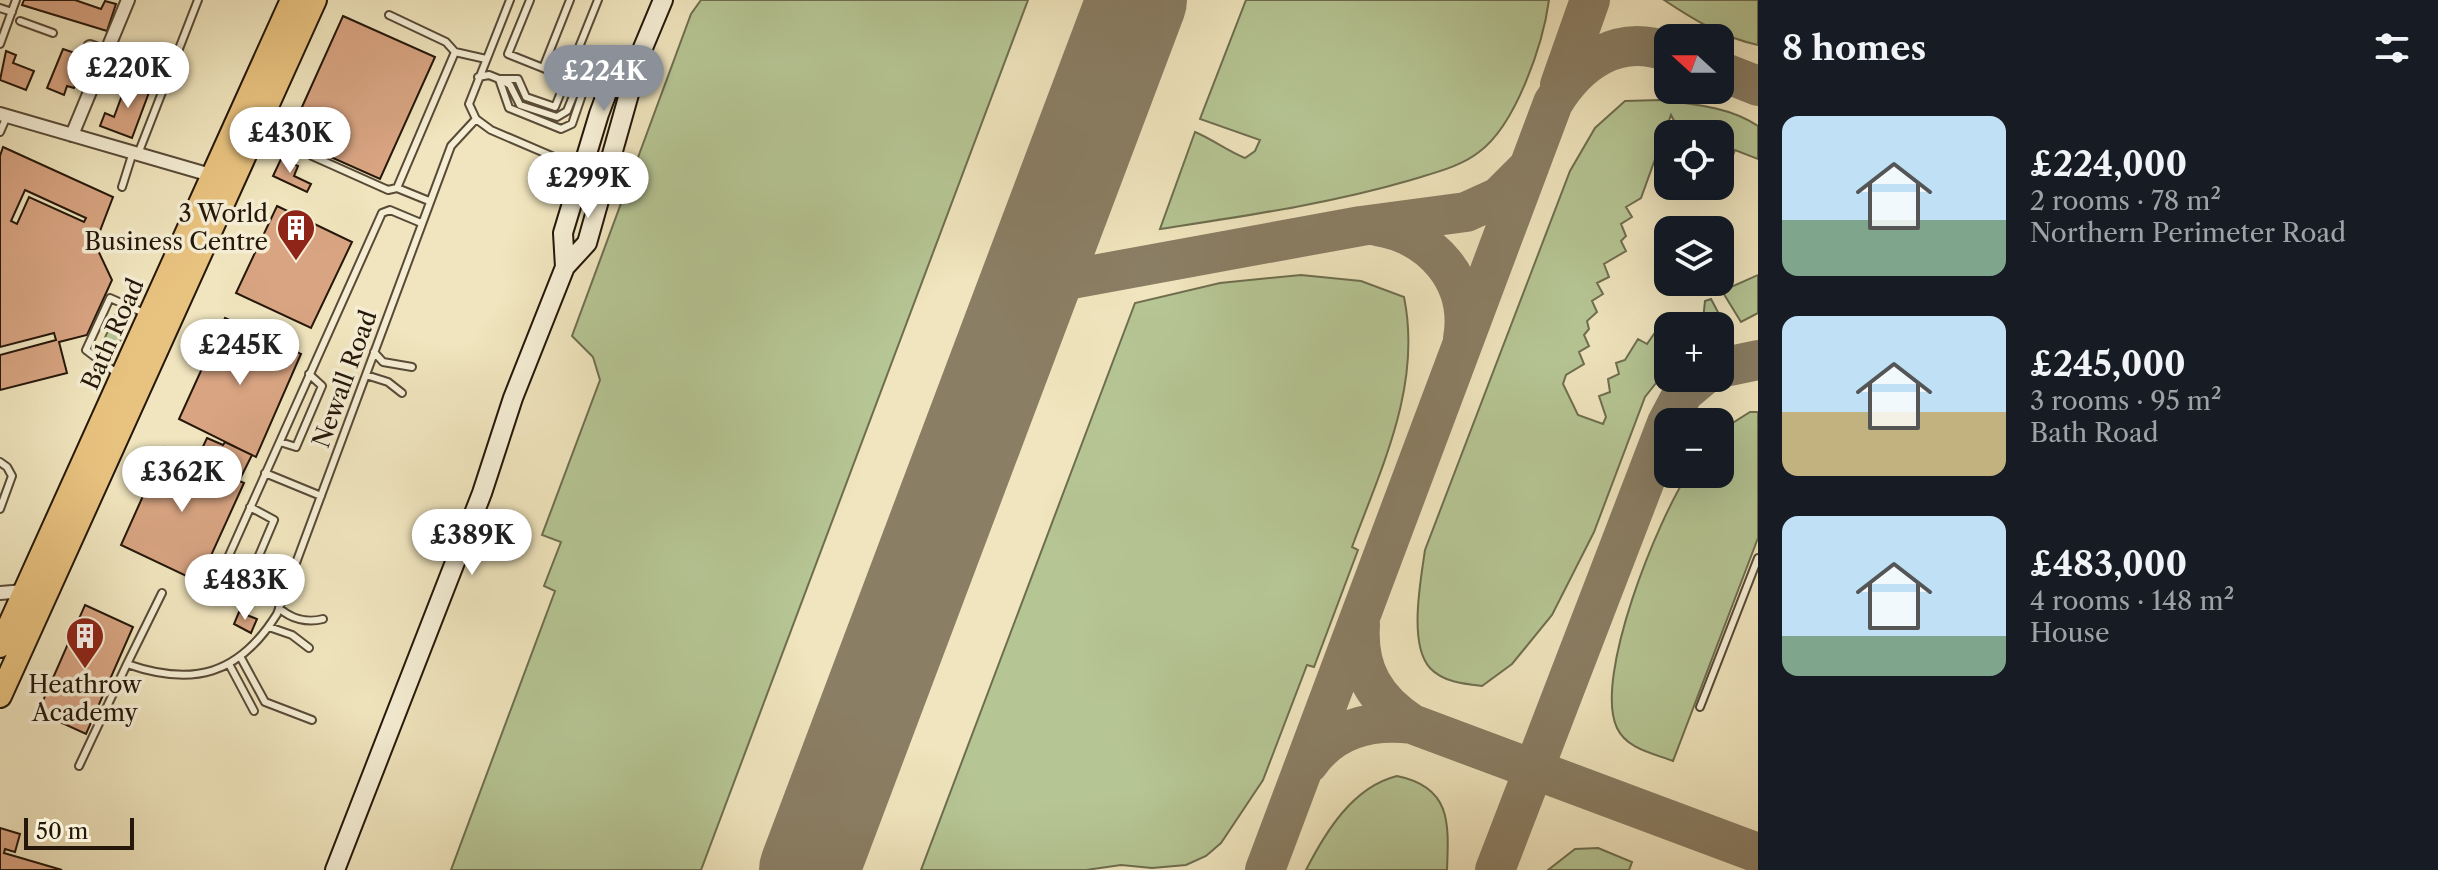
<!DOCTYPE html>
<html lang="en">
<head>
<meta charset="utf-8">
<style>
	:root { --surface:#171b24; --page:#242831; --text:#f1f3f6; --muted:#9ea1a6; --accent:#8c9099 }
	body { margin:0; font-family:"Libre Caslon Text",serif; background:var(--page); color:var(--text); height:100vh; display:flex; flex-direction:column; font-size:30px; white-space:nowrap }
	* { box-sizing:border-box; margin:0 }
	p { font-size:26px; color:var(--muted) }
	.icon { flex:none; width:44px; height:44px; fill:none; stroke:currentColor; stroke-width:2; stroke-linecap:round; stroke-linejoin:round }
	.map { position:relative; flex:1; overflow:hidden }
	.side { display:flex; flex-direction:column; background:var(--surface); width:680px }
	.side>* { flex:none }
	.needle { width:52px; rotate:291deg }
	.fabs { position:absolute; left:1654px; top:24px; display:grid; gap:16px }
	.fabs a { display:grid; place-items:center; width:80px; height:80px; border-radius:16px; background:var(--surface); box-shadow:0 8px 32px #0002; font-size:40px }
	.scale { position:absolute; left:24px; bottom:20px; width:110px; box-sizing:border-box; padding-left:8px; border:4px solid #25170a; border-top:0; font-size:22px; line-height:28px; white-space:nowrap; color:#25170a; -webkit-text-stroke:6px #f5eed5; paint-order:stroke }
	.price { position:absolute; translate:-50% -68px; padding:0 18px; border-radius:28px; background:#fff; color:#222; font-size:26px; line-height:52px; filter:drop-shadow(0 2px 4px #0008) }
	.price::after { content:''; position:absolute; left:50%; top:48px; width:24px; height:18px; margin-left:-12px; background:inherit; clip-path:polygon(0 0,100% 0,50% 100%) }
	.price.on { background:var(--accent); color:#fff }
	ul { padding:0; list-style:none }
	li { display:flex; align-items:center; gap:24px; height:200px; padding:0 24px }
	li span { display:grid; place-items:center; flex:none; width:224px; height:160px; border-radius:16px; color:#555 }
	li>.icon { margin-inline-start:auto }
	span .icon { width:96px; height:96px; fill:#fffc; stroke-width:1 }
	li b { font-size:34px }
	h2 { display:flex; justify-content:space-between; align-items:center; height:96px; padding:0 24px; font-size:34px }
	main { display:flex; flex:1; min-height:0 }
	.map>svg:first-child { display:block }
</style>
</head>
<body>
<main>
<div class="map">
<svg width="1758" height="870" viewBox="0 0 1758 870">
	<rect width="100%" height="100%" fill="#f0e5be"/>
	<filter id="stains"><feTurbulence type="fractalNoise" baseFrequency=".0025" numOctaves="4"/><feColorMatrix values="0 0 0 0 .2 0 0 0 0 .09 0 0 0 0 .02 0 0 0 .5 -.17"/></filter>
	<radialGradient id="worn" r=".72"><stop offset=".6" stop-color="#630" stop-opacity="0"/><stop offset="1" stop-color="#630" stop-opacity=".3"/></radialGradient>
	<path fill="#b6c594" stroke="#6e6e4f" stroke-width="2" d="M701 0H1028L701 870H451L555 591 544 586 561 542 542 535 600 380 593 357 572 336 691 14Z
		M1246 0H1549C1543 44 1516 125 1479 152 1460 167 1433 173 1411 180 1329 204 1244 216 1160 229L1195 132C1214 140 1227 151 1245 158L1255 151 1260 140 1200 119Z
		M1664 0H1758V45C1722 37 1694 20 1664 0Z
		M1660 100C1693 104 1730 107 1758 126V159L1735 150 1729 165 1723 166 1720 134H1706L1700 122 1680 132 1671 115 1641 198 1626 207 1632 217 1621 224 1626 236 1621 241 1626 251 1604 264 1609 277 1597 283 1603 294 1592 301 1597 312 1587 321 1589 329 1584 335 1589 346 1579 352 1584 364 1566 375 1563 384 1578 415 1603 424 1606 417 1599 396 1610 392 1608 379 1619 374 1616 363 1625 360 1638 339 1647 344 1663 321 1703 320 1705 301 1711 299 1727 329 1720 333V326H1668V368L1645 397 1594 532 1552 615 1512 664 1482 686C1464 684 1443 682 1430 668 1408 644 1421 579 1425 550L1570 171 1595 128 1625 101Z
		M1301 275 1361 281 1404 297C1422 385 1382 466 1352 547L1358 550 1314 667 1307 665 1263 780 1221 843 1206 856 1186 865 1152 868 1121 865 1086 870H921L1135 303 1220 283Z
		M1758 275V313L1741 322 1722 291Z
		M117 311 131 317 111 361 97 355Z
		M1750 412H1758V538L1673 761C1652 753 1627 749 1617 728 1593 678 1658 519 1688 474H1720V431Z
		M1397 776C1451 787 1449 822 1447 870H1306C1326 831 1353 787 1397 776Z
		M1598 848 1632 862 1629 870H1548L1575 849Z"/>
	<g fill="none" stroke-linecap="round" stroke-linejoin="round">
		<path stroke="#8a7e64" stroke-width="40" d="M1720 71 1758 86
			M1560 85 1590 0
			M1377 226C1432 235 1473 281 1463 339
			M1014 326 1047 290 1066 280 1361 226 1466 212 1499 197 1527 169
			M1720 368 1758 360
			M1360 625C1357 670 1375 700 1412 724
			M1308 764C1333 728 1371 719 1412 724L1758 853
			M1265 870 1553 103C1578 62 1618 33 1668 52
			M1495 870 1667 423 1683 393 1701 378"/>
		<path stroke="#8a7e64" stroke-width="100" d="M809 870 1137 0"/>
	</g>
	<path fill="#d8a482" stroke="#25170a" stroke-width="2" fill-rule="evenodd" d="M24 0H75L101 9 105 1 116 4 107 31 22 5Z
		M343 16 435 57 380 179 288 138Z
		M63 49 81 55 77 65 82 67 74 88 67 86 64 95 47 88Z
		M6 51 16 55 13 63 34 71 26 90 0 80Z
		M128 79 151 87 132 138 100 126 105 113 114 117Z
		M3 147 113 197 95 244 112 280 87 335 59 342 67 373 0 390V355L56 340 54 333 0 347V156ZM25 190 86 218 84 222 29 197 17 224 11 221Z
		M281 159 298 166 294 176 311 184 307 192 273 176Z
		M277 206 352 242 311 328 236 293Z
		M225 318 251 330 253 326 269 333 266 337 301 354 256 457 179 419Z
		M207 438 223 445 225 442 252 455 239 481 198 457Z
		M165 447 244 483 199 582 121 545Z
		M85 605 133 627 86 734 38 712Z
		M239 612 257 619 251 633 234 624Z
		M0 828 20 834 15 852 5 849 4 853 62 870H0Z"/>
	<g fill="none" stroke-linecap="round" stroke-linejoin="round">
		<defs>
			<path id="lane" d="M0 8 12 12
				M389 15 446 42 455 52
				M20 21 53 33
				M0 44 16 0
				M543 68 570 0
				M478 77 489 75 499 79 509 108 561 129 572 124 584 89 568 78 508 54 530 0
				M499 79H518L526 97 555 107 598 0
				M502 80 510 85 520 105 557 117 567 111 578 84
				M476 119 491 130 603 178
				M0 132 7 116
				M138 154 198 0
				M312 156 388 190 397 188
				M122 187 133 152
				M429 201 397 188 455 52 486 59
				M374 352 383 362 412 367
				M119 375 86 350 110 298 144 313
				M366 375 388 382 402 393
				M280 442 296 447 322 386 309 374
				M0 462 7 467 12 476 0 509
				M265 473 321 496
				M250 507 274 520 249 579 244 581 222 571 382 213 390 210 421 223
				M162 593 127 664C193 687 239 675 277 614L451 146 476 119 469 104 510 0
				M279 608C291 619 307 623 323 619
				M269 627 292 635 309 648
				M241 658 265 702 312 720
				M229 664 254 711
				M1700 707 1758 558
				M79 766 127 664"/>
			<path id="street" d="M90 47 106 53
				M0 114 214 176
				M72 135 128 0
				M0 593 25 591"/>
			<path id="secondary" d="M565 267 563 233 599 114 612 79 640 55
				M335 870 482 493 513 398 565 267 587 243 640 55 663 0"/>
			<path id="highway" d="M0 646 292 0
				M0 696 315 0"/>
		</defs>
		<use href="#lane" stroke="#584a37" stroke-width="10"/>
		<use href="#street" stroke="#584a37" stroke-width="16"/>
		<use href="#secondary" stroke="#25170a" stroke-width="22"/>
		<use href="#highway" stroke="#25170a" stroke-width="26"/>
		<use href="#lane" stroke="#f5eed5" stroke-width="6"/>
		<use href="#street" stroke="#f5eed5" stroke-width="12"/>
		<use href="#secondary" stroke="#f5eed5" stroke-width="18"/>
		<use href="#highway" stroke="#e8c27f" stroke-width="22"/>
	</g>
	<defs>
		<symbol id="building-pin" viewBox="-11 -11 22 30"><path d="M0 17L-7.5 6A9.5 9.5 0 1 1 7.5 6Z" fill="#8f2418" stroke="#f5eed5"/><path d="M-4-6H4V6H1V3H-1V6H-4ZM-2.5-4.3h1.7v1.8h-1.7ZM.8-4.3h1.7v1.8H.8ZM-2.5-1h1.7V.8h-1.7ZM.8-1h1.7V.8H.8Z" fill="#fff"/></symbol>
	</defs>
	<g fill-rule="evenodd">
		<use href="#building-pin" x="274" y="206" width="44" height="60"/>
		<use href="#building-pin" x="63" y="614" width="44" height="60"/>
	</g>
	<g text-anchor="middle" stroke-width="7" stroke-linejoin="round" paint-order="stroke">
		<g font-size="24" fill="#25170a" stroke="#f5eed5" text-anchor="end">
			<text x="268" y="222">3 World<tspan x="268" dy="28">Business Centre</tspan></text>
			<text x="85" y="693" text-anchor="middle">Heathrow<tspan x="85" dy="28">Academy</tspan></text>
		</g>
		<g font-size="24" fill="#25170a" stroke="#f5eed5">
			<text transform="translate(113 334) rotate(-66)" y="8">Bath Road</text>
			<text transform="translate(345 379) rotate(-70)" y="8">Newall Road</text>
		</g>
	</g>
	<rect width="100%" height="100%" filter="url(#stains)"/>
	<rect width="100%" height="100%" fill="url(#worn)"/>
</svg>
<div class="fabs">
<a><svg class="needle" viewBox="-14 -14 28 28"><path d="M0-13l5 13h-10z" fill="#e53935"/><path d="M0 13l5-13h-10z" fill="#9ea1a6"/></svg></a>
<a><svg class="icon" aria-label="locate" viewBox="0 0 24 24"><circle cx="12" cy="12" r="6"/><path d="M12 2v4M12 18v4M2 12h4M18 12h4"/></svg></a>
<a><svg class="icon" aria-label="layers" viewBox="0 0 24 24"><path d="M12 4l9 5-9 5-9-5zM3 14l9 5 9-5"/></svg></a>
<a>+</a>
<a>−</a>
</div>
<div class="scale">50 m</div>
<b class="price" style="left:128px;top:110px">£220K</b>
<b class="price on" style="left:604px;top:113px">£224K</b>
<b class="price" style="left:290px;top:175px">£430K</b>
<b class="price" style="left:588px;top:220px">£299K</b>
<b class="price" style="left:240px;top:387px">£245K</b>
<b class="price" style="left:182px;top:514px">£362K</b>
<b class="price" style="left:472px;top:577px">£389K</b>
<b class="price" style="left:245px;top:622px">£483K</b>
</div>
<section class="side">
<h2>8 homes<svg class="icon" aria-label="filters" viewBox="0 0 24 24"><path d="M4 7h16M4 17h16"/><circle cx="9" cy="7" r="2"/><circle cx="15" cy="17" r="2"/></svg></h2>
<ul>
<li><span style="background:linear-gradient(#bfe0f5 65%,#7fa58c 0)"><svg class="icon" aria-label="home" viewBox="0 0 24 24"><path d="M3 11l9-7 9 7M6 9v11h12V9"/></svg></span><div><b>£224,000</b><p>2 rooms · 78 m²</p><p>Northern Perimeter Road</p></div></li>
<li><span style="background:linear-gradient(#bfe0f5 60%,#c2b280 0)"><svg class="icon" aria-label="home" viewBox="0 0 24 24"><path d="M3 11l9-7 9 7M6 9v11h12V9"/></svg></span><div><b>£245,000</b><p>3 rooms · 95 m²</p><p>Bath Road</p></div></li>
<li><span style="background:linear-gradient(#bfe0f5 75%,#7fa58c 0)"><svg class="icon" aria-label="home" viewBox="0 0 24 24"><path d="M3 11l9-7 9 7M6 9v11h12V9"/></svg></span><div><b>£483,000</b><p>4 rooms · 148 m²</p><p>House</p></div></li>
</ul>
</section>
</main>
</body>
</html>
